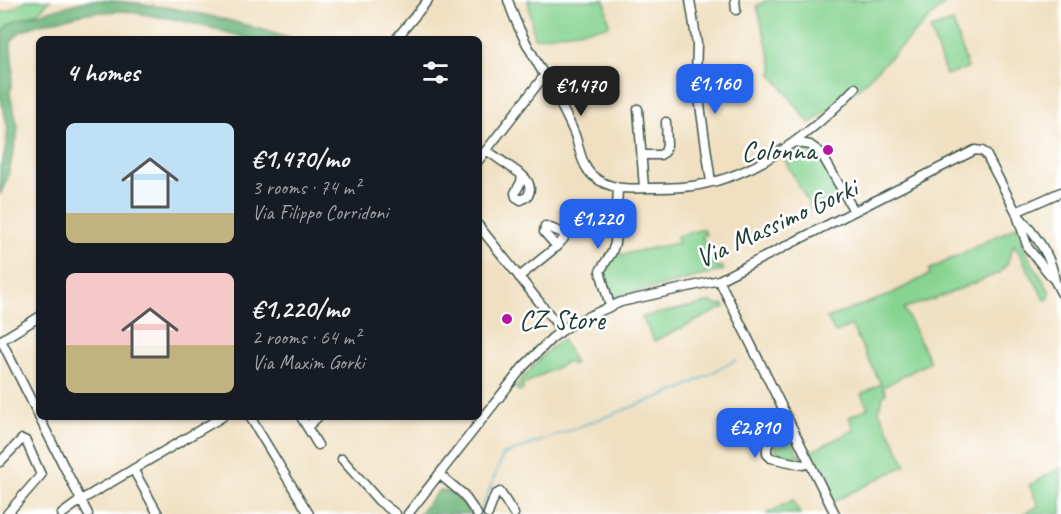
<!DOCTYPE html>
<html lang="en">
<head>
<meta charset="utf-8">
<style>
	:root { --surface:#171b24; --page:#242831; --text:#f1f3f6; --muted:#9ea1a6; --accent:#2563eb }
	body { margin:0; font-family:Caveat,sans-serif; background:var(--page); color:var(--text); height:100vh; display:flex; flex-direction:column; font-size:22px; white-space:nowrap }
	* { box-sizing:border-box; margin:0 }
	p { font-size:20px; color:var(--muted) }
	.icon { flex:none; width:33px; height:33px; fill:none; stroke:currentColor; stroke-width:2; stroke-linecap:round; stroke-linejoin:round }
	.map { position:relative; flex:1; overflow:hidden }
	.side { position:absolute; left:36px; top:36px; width:446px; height:384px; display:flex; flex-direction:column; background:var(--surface); border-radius:9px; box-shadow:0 2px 4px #0004 }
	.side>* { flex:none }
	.price { position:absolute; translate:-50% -51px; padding:0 14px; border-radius:12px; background:var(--accent); color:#fff; font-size:20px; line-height:39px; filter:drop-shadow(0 2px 3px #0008) }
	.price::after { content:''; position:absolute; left:50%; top:36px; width:18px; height:14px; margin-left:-9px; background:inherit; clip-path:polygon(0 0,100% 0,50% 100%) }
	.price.selected { background:#222; color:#fff }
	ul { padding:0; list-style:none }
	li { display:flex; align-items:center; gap:18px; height:150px; padding:0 30px }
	li span { display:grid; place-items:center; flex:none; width:168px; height:120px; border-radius:9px; color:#555 }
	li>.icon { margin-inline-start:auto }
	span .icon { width:72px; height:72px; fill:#fffc; stroke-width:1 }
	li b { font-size:26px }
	h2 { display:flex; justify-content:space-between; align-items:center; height:72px; padding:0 30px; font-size:26px }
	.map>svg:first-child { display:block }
</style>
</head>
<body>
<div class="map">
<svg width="1061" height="514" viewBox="0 0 1061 514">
	<rect width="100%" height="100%" fill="#fff"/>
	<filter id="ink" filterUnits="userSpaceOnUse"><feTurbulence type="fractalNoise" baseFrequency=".0167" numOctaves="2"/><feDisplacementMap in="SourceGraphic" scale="12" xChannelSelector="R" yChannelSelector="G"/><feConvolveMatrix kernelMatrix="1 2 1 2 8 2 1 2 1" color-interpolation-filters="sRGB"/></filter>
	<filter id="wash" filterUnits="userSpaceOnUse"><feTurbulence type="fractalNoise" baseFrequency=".008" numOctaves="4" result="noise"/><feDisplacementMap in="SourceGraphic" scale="24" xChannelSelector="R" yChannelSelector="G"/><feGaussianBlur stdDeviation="1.35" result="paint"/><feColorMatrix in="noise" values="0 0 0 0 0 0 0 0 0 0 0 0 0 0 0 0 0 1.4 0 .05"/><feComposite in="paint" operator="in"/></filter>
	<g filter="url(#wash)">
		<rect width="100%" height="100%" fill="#f0e0c1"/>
		<path fill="#87d492" stroke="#538863" stroke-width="1.5" d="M26 0H50C46 4 41 10 36 13 22 22 14 17 3 32L0 26V13L11 10Z
			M528 0H605L609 26 534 38Z
			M767 0H948L861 86 810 124 771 73 774 71 757 6Z
			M953 22 968 68 946 75 930 29Z
			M804 146 814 149 843 196 813 211 783 157Z
			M1017 226 1026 253 1050 292 1049 298 1045 300 1014 244 1007 264 999 273 935 299 904 308 930 362 883 387 886 394 883 396 879 411 906 465 835 501 810 452 854 430 849 417 868 408 861 394 881 384 851 325 835 333 827 318 889 295 930 274 929 270Z
			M703 229 706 234 702 237 718 268 722 266 724 270 613 298 604 271 615 256 677 243V236Z
			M711 302 717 305 723 304 725 307 654 341 642 317Z
			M562 339 575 363 571 365 569 361 522 385 523 389 520 391 516 389 517 385 545 353Z
			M783 423 800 458 777 452 774 447Z
			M1061 468V514H1023L1039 506 1029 485Z
			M793 500 800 514H766L768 513Z"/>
		<path fill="#6db67c" stroke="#467a58" stroke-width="1.5" d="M89 0C150 0 234 19 291 39H251L184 21 123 11 86 13 37 25 20 32 11 41V49L13 69 10 95 18 126 17 137 7 179 0 195V167L5 153 8 128 0 95 1 50 3 32 9 24 16 20Z
			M439 490C453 491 464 502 470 514H419Z"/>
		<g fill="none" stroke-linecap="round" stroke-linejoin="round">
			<path stroke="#4fb0ce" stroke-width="1.5" d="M480 513 503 455 683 388 736 360"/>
		</g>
	</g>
	<g filter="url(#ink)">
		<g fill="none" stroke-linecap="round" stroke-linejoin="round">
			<defs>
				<path id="minor" d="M508 0C523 48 556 88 575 135 579 147 582 167 593 176 610 190 628 189 649 188 666 188 682 188 699 185 760 174 813 132 855 88
					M690 0 697 44 696 77 711 182
					M735 0 736 10
					M396 39 428 0
					M638 109 644 188
					M794 142 810 145 821 153 854 211
					M486 150 522 175 521 182 515 193 516 197 521 200 528 196C532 188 529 181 522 175
					M642 155H660L665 152 667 145 666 122
					M478 161 544 76
					M1016 212 1028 248 1055 281 1061 293
					M1020 217C1035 235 1052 256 1055 281
					M478 225 556 323 560 332
					M519 277 555 248C558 245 561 242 564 238L563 233 545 226 544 232 557 247
					M719 280 835 514
					M610 306 600 271 612 252 615 243 618 189
					M1 340 39 416
					M0 341 39 317
					M784 411 779 415 767 448V454L771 458 803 465 810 463
					M39 417 88 514
					M250 417 309 514
					M301 417 318 445
					M307 427 318 417
					M342 459 379 501 396 514
					M0 462 22 439 26 441 41 475 7 514
					M133 469 158 514
					M439 474 463 494 477 514
					M62 514 81 500 222 417
					M408 514 523 367 552 338 573 323 621 302 719 280 975 150 982 151 986 154 1016 212 1061 192
					M488 514 495 495 500 492 514 514"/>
			</defs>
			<use href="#minor" stroke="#3e5549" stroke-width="11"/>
			<use href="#minor" stroke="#fff" stroke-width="8"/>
		</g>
	</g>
	<g fill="#b5179e" stroke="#fff" stroke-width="2">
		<circle cx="828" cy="150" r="6"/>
		<circle cx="507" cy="319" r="6"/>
	</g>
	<g text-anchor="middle" stroke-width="5" stroke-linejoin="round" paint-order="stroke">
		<g font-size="28" fill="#1f3d34" stroke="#fff" text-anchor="end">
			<text x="816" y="160">Colonna</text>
			<text x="519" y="329" text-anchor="start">CZ Store</text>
		</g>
		<g font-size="28" fill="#1f3d34" stroke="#fff">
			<text transform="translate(776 222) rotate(-25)" y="10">Via Massimo Gorki</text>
		</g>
	</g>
</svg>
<b class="price" style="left:715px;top:115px">€1,160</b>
<b class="price selected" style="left:581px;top:117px">€1,470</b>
<b class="price" style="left:598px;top:250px">€1,220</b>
<b class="price" style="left:755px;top:459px">€2,810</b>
<section class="side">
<h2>4 homes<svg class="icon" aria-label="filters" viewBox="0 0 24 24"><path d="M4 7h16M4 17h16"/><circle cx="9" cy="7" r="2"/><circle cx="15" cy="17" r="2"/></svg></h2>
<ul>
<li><span style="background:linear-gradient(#bfe0f5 75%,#c2b280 0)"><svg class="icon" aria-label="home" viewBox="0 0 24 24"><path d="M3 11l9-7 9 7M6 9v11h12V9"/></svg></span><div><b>€1,470/mo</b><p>3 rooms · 74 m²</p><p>Via Filippo Corridoni</p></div></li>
<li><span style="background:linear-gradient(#f6c9c9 60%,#c2b280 0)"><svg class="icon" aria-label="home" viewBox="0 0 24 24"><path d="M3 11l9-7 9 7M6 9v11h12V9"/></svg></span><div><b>€1,220/mo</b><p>2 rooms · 64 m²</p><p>Via Maxim Gorki</p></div></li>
</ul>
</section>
</div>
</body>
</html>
